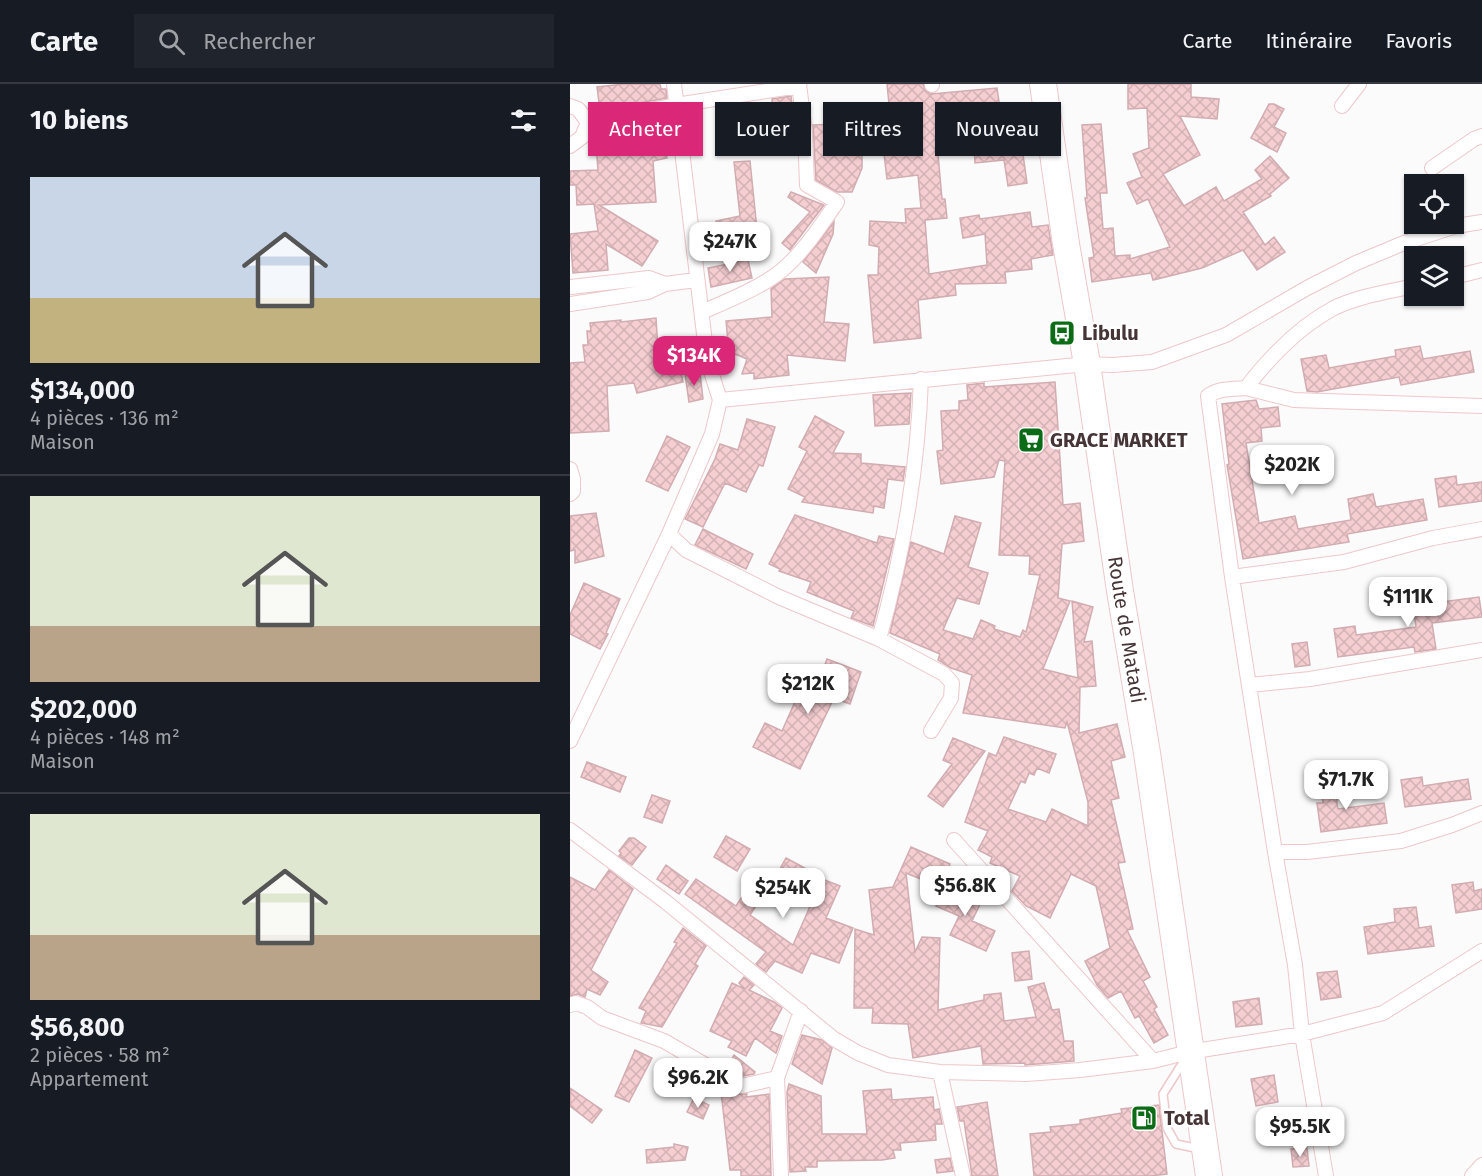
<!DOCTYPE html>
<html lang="fr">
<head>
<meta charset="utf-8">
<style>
	:root { --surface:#171b24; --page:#20242c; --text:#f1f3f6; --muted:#9ea1a6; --line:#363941; --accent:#db2777 }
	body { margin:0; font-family:"Fira Sans",sans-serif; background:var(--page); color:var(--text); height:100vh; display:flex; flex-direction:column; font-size:22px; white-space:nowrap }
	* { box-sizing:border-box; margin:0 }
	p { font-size:20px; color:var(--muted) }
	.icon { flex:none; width:33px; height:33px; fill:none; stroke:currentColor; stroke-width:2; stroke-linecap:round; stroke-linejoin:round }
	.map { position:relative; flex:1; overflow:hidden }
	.panel { display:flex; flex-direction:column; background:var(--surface); width:570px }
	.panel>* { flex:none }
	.banner { position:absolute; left:18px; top:18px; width:570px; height:54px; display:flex; gap:12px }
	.buttons { position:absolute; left:834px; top:90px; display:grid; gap:12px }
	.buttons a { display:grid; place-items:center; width:60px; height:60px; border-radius:0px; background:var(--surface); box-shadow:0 2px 4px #0004; font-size:30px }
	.price { position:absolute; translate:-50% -51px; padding:0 14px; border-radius:12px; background:#fff; color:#222; font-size:20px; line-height:39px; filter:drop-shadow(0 2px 3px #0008) }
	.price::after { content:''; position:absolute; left:50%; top:36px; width:18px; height:14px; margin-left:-9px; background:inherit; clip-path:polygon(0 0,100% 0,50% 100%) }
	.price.on { background:var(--accent); color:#fff }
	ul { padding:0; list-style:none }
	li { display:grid; align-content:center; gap:12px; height:318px; padding:0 30px }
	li+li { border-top:2px solid var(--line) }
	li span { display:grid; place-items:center; height:186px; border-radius:0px; color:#555 }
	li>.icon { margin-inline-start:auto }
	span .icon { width:108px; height:108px; fill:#fffc; stroke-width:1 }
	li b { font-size:26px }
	h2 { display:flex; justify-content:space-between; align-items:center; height:72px; padding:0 30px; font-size:26px }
	.pill { padding:0 21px; border-radius:0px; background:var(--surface); box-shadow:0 2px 4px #0004; font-size:21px; line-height:54px }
	.pill.on { background:var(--accent); color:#fff }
	header { display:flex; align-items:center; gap:36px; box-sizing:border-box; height:84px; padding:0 30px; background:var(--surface); border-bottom:2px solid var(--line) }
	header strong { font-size:28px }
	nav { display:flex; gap:33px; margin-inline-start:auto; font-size:21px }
	.search { width:420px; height:54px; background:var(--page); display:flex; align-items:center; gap:15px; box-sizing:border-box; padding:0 21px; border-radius:0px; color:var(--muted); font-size:22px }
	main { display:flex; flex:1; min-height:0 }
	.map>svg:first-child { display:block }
</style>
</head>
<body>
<header>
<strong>Carte</strong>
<div class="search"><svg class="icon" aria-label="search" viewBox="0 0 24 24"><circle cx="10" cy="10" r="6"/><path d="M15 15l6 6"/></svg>Rechercher</div>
<nav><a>Carte</a><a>Itinéraire</a><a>Favoris</a></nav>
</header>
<main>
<section class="panel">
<h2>10 biens<svg class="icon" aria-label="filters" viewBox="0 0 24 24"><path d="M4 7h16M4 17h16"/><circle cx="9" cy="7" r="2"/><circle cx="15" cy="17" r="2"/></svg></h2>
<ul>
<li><span style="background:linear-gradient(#c9d6e8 65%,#c2b280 0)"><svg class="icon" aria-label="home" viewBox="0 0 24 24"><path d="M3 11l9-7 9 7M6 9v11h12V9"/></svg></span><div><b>$134,000</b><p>4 pièces · 136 m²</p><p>Maison</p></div></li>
<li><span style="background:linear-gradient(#dfe7d0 70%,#b9a48a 0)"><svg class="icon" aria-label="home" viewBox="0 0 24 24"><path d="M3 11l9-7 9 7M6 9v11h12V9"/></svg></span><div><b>$202,000</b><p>4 pièces · 148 m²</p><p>Maison</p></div></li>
<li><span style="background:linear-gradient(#dfe7d0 65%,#b9a48a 0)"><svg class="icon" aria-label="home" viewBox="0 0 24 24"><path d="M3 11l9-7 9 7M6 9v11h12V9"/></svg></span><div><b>$56,800</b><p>2 pièces · 58 m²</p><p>Appartement</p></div></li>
</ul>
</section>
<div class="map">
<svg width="912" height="1092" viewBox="0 0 912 1092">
	<defs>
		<pattern id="building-cross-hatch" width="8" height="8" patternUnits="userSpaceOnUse" patternTransform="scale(1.5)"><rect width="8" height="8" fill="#f5ced2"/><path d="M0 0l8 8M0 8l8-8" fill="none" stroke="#d3b2b5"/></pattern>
	</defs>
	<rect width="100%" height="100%" fill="#fbfbfb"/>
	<path fill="url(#building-cross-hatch)" stroke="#d1acb0" stroke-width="1.5" d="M54 0H90L91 5H96L97 14 30 26 27 3Z
		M317 0H353L355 6 361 10 427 4 435 58 451 56 457 99 438 102 434 76 405 79 404 58 367 59 372 115H375L377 134 355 136 359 190 417 181 415 150 393 154 390 134 409 131 410 135 460 128 462 143 478 141 483 171 461 175 462 185 435 188 436 199 385 200 386 211 348 216 351 254 304 259 298 191H308L309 163 299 161 300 137 336 139 335 125 351 124 348 91 317 95 308 21 319 20Z
		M558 0H621V13L649 15 647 35 610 32 630 71 593 90 614 122 646 103 654 117 692 95 685 86 700 72 719 94 700 110 701 112 673 128 695 161 704 153 715 168 687 186 673 166 632 184 583 196 581 189 522 198 519 174 524 173 515 114H517L512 41 531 40 537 109H530L533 145 543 144 545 172 560 171V175L600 163 578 115 567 120 557 99 572 93 563 70 579 64 577 24 558 25Z
		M221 12 226 54 206 56 202 15Z
		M699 20H704L714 25 704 43 716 49 707 68 681 54Z
		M292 34V84L282 108H267L246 96 243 41 270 40 269 36Z
		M74 36 76 49 88 48 89 59 94 58 97 74 83 77 86 118 29 121 88 157 72 182 36 160 38 186 3 189 0 150 28 147 24 120 7 121 6 101H0V87L28 86 26 61 42 58 40 43Z
		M180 77 187 146 149 153 146 137 170 132 164 78Z
		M221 108 254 121 220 166 212 159 240 128 218 113Z
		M264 138 263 150 246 189 233 178Z
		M178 176 182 194 141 203 138 184Z
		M259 193 254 238 279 240 275 277 217 271 219 291 184 295V289L172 290 177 275 165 270 163 273 152 274 150 258H158L156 237 202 233 201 205 215 195Z
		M86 234 89 281 108 276 113 298 67 309 64 299 37 302 39 347 0 349V279L15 278 13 261H18L17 247H21L20 239 51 236V238Z
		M850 262 853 275 900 267 904 288 831 301 829 293 747 308 737 307 731 275 756 271 759 284 826 272 825 266Z
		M130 289 133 315 119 318 115 290Z
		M485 298 493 421 510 419 514 457 492 460 488 514 500 517 473 585 508 594 502 517 523 523 514 558 522 557 526 602 510 603 509 649 547 640 555 673 541 677 549 714 541 716 555 778 548 779 563 845 557 846 580 893 573 897 587 923 584 925 598 951 584 959 569 932 565 934 551 907 538 914 527 901 515 877 540 864 526 802 501 790 480 834 456 822 442 807 450 792 420 779 422 773 408 766 418 747 395 738 419 669 426 672 434 653 486 670 479 689 467 684 464 691 459 689 455 699 451 697 438 725 476 738 482 725 518 742V718L497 638 495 644 393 629 402 591 381 584 368 576 370 570 320 549 341 458 374 470 385 432 411 439 398 483 418 489 409 520 387 514 373 546 403 555 411 536 425 542 424 545 450 553 453 546 456 548 470 491 459 490 460 472 429 471 435 377 429 376 424 393 371 400 367 367 373 366 371 327 389 326V317L398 316 397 301 414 299V303Z
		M341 309 339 340 305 342 303 311Z
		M686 316 689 325 708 323 710 342 691 344 692 357 676 359 689 439 725 432 728 445 781 436 778 415 803 410 806 423 853 415 857 436 777 450 779 458 673 475 657 381 659 380 652 320Z
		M245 332 274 348 263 369 291 370V379L335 383 333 397 318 395 314 424 304 422 303 429 232 418 235 413 218 405 237 367 229 363Z
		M177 335 205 343 193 382 189 381 176 408 155 399 133 443 115 435 145 375 150 360 168 366Z
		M97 352 120 363 98 407 76 397Z
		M886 392 887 401 912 398V417L869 423 865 395Z
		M26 429 34 472 5 479V466L0 467V432Z
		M225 431 307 459 309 452 324 455 303 542 281 534 284 527 237 508 241 498 209 487 210 485 199 480Z
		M133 445 183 470 176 485 125 461Z
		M14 499 50 515 36 549 38 550 30 565 0 550V531Z
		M863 511 864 519 909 513 912 533 862 539 866 565 845 568 844 563 768 573 764 545 785 542 786 551 846 543 842 514Z
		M737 558 740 581 725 583 722 560Z
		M257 575 291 588 280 620 264 614 230 685 183 663 195 639 212 647 232 602 245 608Z
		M383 654 415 667 373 723 358 712 382 680 373 676Z
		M17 678 56 693 50 708 11 693Z
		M763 692 768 725 814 719 817 739 751 748 747 719H753L749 695Z
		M852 693 853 702 898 695 901 715 835 723 831 696Z
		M82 711 100 717 92 739 74 733Z
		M156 752 180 765 167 787 144 773Z
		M59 754H64L76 763 62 781 49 772 51 769 49 767Z
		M341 763 380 780 370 803 336 789 345 868 352 853 370 854 368 926 414 916V911L431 909 434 937 466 933 458 903 474 899 482 926 489 925 494 957H503L504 977 455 981V979L413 980 411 962 343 974 338 940 302 939 303 924H284L285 845 304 851 299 806 323 803Z
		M216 774 248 791 247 793 270 802 256 834 283 844 269 879 241 869 232 889 205 877 196 888 186 880 196 868 115 810 126 795 166 822 187 790 201 799 180 831 223 861 245 811 207 790Z
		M96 781 118 797 109 810 87 795Z
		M39 786 63 805 21 886 38 898 30 911 17 905 15 913 8 910 0 912V793L25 806Z
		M903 798 904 807 912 805V825L886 829 882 801Z
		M377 799 412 816 402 837 425 847 416 867 380 851 389 832 366 822Z
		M846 823 849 844 861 842 864 862 798 870 794 843 825 838 824 825Z
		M113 844 136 862 125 880 128 882 92 943 71 939 76 927 69 924 107 859 104 858Z
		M459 867 462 895 445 897 442 869Z
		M767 887 771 913 751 916 747 889Z
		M174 893 184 901 179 906 204 918 212 924 200 947 212 952 206 969 185 954 176 972 158 963 162 957 140 947 162 899 175 905 169 899Z
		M689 914 692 940 666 943 663 918Z
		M232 951 252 956 262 964 252 1000 222 980Z
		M65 966 82 974 59 1018 45 1012Z
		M164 971 185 988 184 990 173 992 158 983Z
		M704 991 708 1018 686 1022 681 995Z
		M219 1000 251 1012 252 1050H297L293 1007 321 1005 322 1016 363 1013 364 1026 369 1025 372 1040H365L366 1056 330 1059 331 1066H323L325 1074 312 1076 247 1077V1083H235L236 1087 220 1088 217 1008Z
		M153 1001 168 1010H177L176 1013 199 1010 201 1092H171V1086H160L151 1008Z
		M0 1004 32 1026 22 1039 0 1022Z
		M124 1014 139 1021 133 1035 117 1028Z
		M417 1018 428 1092H402L394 1037H390L387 1023Z
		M589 1021 597 1090 580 1092H464L460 1050 481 1048 480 1043 510 1040V1036L552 1029 551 1025Z
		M104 1060 118 1063 115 1076 77 1079 76 1066 104 1063Z
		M737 1064 739 1082 723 1083 721 1065Z
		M380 1074 383 1087 367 1089 365 1076Z"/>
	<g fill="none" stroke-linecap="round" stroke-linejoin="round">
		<defs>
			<path id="lane" d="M615 975 593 1010 597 1044 606 1060 630 1065"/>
			<path id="street" d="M362 1V0
				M0 22 8 25 18 38 12 53 0 62
				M772 22 789 0
				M18 38 106 21 229 2
				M862 84 904 55 912 52
				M884 193 912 186
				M0 203 79 194 95 200
				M0 220 78 208 95 200 126 196
				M132 228C157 217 190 204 211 187 232 170 252 140 267 118L237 101 235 48 229 0
				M676 304 724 316 912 322
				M150 316 517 280 543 281 582 278 656 251 737 204 786 179 834 159 886 142 912 138
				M0 385 3 395V407L0 410
				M99 450 116 466 209 513 309 555 374 590 382 599 381 614 361 647
				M662 493 774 478 863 454 912 445
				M309 555C333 471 348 383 351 295
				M680 601 740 595 912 566
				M0 657 99 450 142 350 150 316 137 275 104 0
				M0 746 96 818 264 955 288 969 318 981 370 988 456 990 510 986 583 977 619 968 732 950 813 929 912 867
				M384 756 583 977
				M705 768H737L831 757 882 741 912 729
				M0 921 6 919 17 923 32 934 94 957 172 1002 207 994
				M370 988 393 1092
				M211 1092 207 994 231 927
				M756 1092 732 950 725 881 705 768 662 493 638 312C649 304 663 305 676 304 699 274 730 242 764 224 788 212 818 208 844 202
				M902 1092 912 1081"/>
			<g id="highway">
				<path id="s1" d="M473 0 496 160 517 280 550 507 577 669 639 1092"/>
			</g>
		</defs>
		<use href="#lane" stroke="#eec7cb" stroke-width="10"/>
		<use href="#street" stroke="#eec7cb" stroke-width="16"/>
		<use href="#highway" stroke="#eec7cb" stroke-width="28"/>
		<use href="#lane" stroke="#fff" stroke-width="7"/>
		<use href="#street" stroke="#fff" stroke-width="14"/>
		<use href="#highway" stroke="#fff" stroke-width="26"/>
	</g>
	<defs>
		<symbol id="bus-square" viewBox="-11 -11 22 22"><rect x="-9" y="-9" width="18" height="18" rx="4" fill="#0c6b17" stroke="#fff"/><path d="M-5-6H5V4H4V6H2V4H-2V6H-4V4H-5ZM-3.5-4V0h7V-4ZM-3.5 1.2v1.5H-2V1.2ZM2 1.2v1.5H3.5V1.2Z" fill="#fff"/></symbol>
		<symbol id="supermarket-square" viewBox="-11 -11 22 22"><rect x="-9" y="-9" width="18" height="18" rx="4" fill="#0c6b17" stroke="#fff"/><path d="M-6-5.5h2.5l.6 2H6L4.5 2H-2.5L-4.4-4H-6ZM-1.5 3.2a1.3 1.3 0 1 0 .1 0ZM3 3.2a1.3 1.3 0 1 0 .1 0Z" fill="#fff"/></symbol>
		<symbol id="fuel-square" viewBox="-11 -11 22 22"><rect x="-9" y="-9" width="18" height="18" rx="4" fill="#0c6b17" stroke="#fff"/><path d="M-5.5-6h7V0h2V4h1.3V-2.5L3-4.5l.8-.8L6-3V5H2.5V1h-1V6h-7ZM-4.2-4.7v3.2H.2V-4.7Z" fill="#fff"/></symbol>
	</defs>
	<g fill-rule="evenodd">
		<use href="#bus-square" x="477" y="234" width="30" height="30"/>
		<use href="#supermarket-square" x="446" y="341" width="30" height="30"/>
		<use href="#fuel-square" x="559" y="1019" width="30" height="30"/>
	</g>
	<g text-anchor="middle" stroke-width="5" stroke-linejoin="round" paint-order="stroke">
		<g font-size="20" font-weight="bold" fill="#453537" stroke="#fff" text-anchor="start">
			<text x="512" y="256">Libulu</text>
			<text x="480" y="363">GRACE MARKET</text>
			<text x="594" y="1041">Total</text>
		</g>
		<g font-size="20" fill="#453537" stroke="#fff">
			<text dy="7" stroke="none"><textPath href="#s1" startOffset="552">Route de Matadi</textPath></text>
		</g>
	</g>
</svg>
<div class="buttons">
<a><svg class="icon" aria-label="locate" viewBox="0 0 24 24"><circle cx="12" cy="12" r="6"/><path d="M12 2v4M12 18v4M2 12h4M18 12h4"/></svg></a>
<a><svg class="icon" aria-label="layers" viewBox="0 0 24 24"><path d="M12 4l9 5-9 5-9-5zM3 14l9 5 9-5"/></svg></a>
</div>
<b class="price" style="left:160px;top:189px">$247K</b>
<b class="price on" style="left:124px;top:303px">$134K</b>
<b class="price" style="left:722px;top:412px">$202K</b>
<b class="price" style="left:838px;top:544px">$111K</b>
<b class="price" style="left:238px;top:631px">$212K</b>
<b class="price" style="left:776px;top:727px">$71.7K</b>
<b class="price" style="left:395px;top:833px">$56.8K</b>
<b class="price" style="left:213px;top:835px">$254K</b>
<b class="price" style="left:128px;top:1025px">$96.2K</b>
<b class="price" style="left:730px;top:1074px">$95.5K</b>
<div class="banner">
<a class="pill on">Acheter</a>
<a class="pill">Louer</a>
<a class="pill">Filtres</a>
<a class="pill">Nouveau</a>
</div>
</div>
</main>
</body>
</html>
